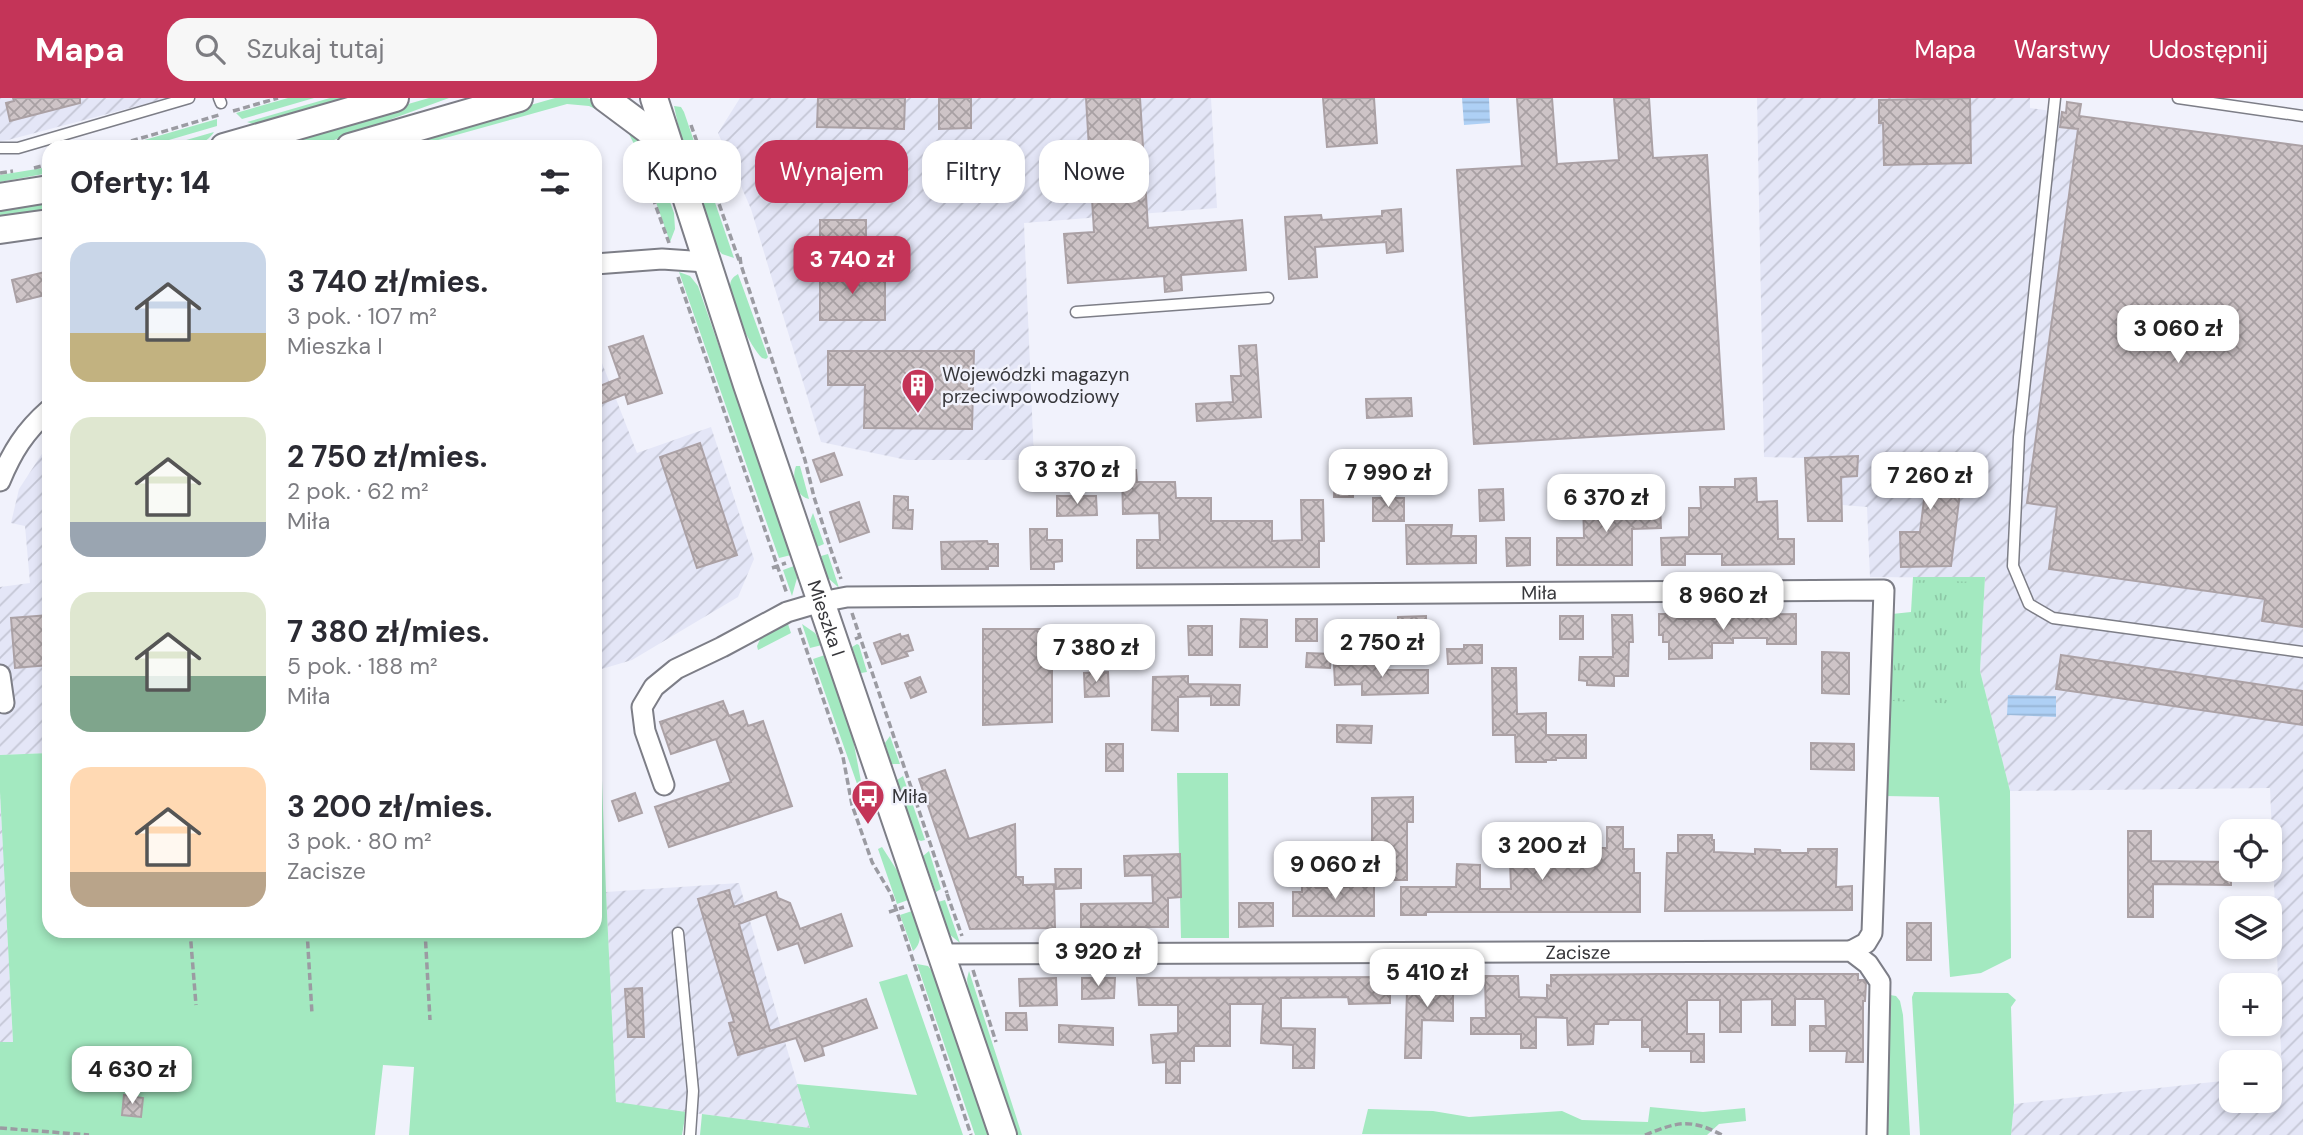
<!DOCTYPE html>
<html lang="pl">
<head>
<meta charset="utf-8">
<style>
	:root { --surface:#fff; --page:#f7f7f7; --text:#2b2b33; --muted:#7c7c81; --accent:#c43458 }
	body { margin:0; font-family:"DM Sans",sans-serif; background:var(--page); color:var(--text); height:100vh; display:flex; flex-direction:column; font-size:26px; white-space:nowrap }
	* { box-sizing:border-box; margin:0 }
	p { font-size:23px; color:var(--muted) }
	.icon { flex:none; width:38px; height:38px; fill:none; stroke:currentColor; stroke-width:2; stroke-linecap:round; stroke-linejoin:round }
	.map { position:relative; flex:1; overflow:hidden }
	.drawer { position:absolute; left:42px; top:42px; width:560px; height:798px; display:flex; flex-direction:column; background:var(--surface); border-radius:21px; box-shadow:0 4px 10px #0003 }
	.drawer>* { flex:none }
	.hud { position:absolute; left:623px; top:42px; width:665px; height:63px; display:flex; gap:14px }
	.fabs { position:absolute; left:2219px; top:721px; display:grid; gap:14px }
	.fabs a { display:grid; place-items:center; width:63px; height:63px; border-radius:14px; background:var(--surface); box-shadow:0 4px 10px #0003; font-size:35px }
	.price { position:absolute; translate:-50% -60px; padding:0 16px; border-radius:14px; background:#fff; color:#222; font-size:23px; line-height:46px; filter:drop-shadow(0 2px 4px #0008) }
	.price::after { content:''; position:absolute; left:50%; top:42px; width:21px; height:16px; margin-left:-10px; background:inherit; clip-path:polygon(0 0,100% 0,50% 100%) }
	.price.selected { background:var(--accent); color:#fff }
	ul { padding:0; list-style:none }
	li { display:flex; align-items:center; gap:21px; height:175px; padding:0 28px }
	li span { display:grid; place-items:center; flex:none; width:196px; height:140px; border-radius:21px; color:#555 }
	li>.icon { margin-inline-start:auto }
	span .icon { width:84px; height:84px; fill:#fffc; stroke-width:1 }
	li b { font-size:30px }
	h2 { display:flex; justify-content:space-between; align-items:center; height:84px; padding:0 28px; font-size:30px }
	.chip { padding:0 24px; border-radius:21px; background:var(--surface); box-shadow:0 4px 10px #0003; font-size:24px; line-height:63px }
	.chip.selected { background:var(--accent); color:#fff }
	header { display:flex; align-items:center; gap:42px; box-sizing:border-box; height:98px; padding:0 35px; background:var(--accent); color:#fff }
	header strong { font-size:33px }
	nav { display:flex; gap:38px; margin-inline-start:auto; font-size:24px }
	.search { width:490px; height:63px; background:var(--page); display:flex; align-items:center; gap:18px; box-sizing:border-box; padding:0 24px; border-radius:21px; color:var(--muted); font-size:26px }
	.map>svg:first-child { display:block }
</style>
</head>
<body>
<header>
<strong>Mapa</strong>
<div class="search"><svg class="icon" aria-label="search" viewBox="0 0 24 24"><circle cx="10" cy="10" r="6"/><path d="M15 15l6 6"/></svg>Szukaj tutaj</div>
<nav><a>Mapa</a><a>Warstwy</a><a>Udostępnij</a></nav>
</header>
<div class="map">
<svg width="2303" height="1037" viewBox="0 0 2303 1037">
	<defs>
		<pattern id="industrial-furrows" width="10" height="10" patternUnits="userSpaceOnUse" patternTransform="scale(1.75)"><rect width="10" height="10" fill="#e4e6f7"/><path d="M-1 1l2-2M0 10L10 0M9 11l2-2" fill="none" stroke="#c4c6d5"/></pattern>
		<pattern id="park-tufts" width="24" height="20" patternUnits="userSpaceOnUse" patternTransform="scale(1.75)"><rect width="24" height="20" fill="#a3e9c0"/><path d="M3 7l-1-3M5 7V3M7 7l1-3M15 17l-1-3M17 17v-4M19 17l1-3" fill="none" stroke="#8dc8a6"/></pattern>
		<pattern id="water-rules" width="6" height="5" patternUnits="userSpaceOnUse" patternTransform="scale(1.75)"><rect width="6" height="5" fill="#aed0f5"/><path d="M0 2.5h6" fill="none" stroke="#96b3d3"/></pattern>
		<pattern id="building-cross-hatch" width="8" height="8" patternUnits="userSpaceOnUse" patternTransform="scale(1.75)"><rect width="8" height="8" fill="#cec4c7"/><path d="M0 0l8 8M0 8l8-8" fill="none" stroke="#a8a0a3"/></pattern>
	</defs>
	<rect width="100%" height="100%" fill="#f1f2fc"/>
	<path fill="url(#industrial-furrows)" d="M0 0H168L8 42 0 43Z
		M740 0H1211L1217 110 1024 125 1034 362H907L821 344 751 111 718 35Z
		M1757 0H2030V10L2065 15 2067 4 2081 6 2080 18 2303 48V1037H2011L2014 1006 2231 982V1003H2270V978L2282 976 2270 690 2010 693 1980 573 1985 480 1870 479 1867 409 1807 404 1805 360 1764 359Z
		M595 247 637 355 711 329 754 461 738 499 632 562 595 573Z
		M49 345V655L0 657V489L30 485 25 428 11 425 19 391Z
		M0 694 13 944H0Z
		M739 785 810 1030 616 1005 606 794Z"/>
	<path fill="#a3e9c0" d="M288 0H314L242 21 236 15Z
		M330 0H346L331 9 256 27 247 24Z
		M429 0H449L315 49H259Z
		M555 0H587L601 4 604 15 589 8 567 6 413 49H384Z
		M674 8 681 9 684 14 734 160 722 156 714 147 680 36Z
		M217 21V28L145 49H120Z
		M626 30 642 40 653 57 674 115 675 131 670 144 639 56Z
		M214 34C202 52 182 49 162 49Z
		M49 69V75L0 84V77Z
		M49 101V115L0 122V109Z
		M679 174 690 178 698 188 791 457 779 460Z
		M738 176 768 259 766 261 762 260C750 248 730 207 730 189 730 182 733 179 738 176Z
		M796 368H800L809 401C797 399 791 380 796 368Z
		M813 415 824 446 817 449 810 423Z
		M828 456 839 490 827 479 821 458Z
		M794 468 797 480 792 498 783 472Z
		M1913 479H1985L1980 573 2010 693 2011 860 1981 875 1950 879 1939 699 1885 698 1892 516 1911 514Z
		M784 526H788L791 535 758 552 757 548 762 537Z
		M802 526 815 535 822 547 810 550Z
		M857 546 859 547 867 574 861 575 860 573 852 549Z
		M825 557 852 636 864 699 862 700 813 561Z
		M598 571 606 794 616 1004 686 1014 682 1037H409L414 969 383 967 375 1037H0V944H13L0 694V657L49 655V833H595V573Z
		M890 638 900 666H891L885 645Z
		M1177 675H1228L1229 840H1181Z
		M903 678 925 742 921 743 916 741 897 682Z
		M882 749 900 777 908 802 897 806 878 751Z
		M929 753 941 791 936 794 923 758Z
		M945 802 960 845 949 836 938 804Z
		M912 813C917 827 926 842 913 853L900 817Z
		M917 866 928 868 932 873 988 1037H975Z
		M969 873 1022 1037H1017L968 891 967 881Z
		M907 876 963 1037H700L702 1016 810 1030 797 986 917 997 879 884Z
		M1914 894 2008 895 2016 902 2011 909 2014 1006 2011 1037H1920L1912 899Z
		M1890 897 1896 898 1900 903 1903 917 1910 1037H1887V905Z
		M1650 1009 1703 1014 1745 1010 1746 1023 1719 1026 1707 1037 1362 1036 1368 1011 1433 1013 1469 1019 1562 1013 1582 1022 1648 1024Z"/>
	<path fill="url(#park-tufts)" d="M1916 482 1977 484 1964 606 1893 603 1895 520 1914 519Z"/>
	<path fill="url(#water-rules)" d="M1462 0H1489L1490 25 1464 27Z
		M2008 597 2056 598V619L2007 617Z"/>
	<path fill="url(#building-cross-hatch)" stroke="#aba1a5" stroke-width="2" d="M13 0H80V5L10 23 6 5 14 3Z
		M818 0H905L904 31 817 29Z
		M939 0H971V30L939 31Z
		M1086 0H1140L1148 130 1242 122 1246 172 1181 177 1182 192 1165 194 1164 178 1068 185 1064 136 1094 134Z
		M1323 0H1374L1377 45 1327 49Z
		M1517 0H1552L1557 66 1619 62 1614 0H1649L1653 60 1707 57 1724 331 1474 346 1457 72 1522 68Z
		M1970 0 1971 65 1884 67 1883 25H1879V2Z
		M2067 4 2081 6 2079 18 2303 48V529L2262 523 2265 501 2049 471 2057 409 2027 405 2078 31 2060 29 2062 14 2066 15Z
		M1401 111 1403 153 1387 155 1386 144 1315 149 1317 179 1289 181 1285 119 1321 117 1322 122 1382 118V113Z
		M820 122H866V141H820Z
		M49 173V196L17 204 12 182Z
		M820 173 885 174V222H820Z
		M643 238 662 295 628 306 625 296 595 308V290L620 280 609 249Z
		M1256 247 1261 319 1197 323 1196 306 1233 304 1231 278H1241L1239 248Z
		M828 253H974L972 331 864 330 865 287H828Z
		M1411 300 1412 318 1367 320 1366 301Z
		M700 345 737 457 697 470 660 359Z
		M834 355 842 377 821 384 813 362Z
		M1858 358 1857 378 1841 379 1842 423H1808L1805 360Z
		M1894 362 1963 370 1951 468 1901 469 1900 434H1920L1925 394 1891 390Z
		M1136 372 1137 384H1175L1176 400H1211V423H1272V443L1302 442 1301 402H1323L1324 443H1319V469L1137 470V442H1160L1159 415 1123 416 1122 373Z
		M1335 376 1353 377V399H1334Z
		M1756 380 1757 404 1777 403 1778 441H1794V466L1722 467V456H1685V467H1662L1661 440 1689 439V410H1701L1700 389H1735V381Z
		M1503 391 1504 422 1480 423 1479 392Z
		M894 398 908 399V412H913L912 431 893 430Z
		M1057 398H1096L1097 417 1057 418Z
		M1373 400H1404V423H1373Z
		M1609 400V410L1660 409 1661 430 1632 431V467H1557V440H1584L1583 401Z
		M859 404 869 434 840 444 830 414Z
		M1406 427H1452L1451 438H1476V465L1407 466Z
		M1030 431H1047V442H1062V463L1054 464V471H1031Z
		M1506 440H1530V467L1507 468Z
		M987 443 988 446H998V468H988V471H942L941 444Z
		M1659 516H1679V521H1714V517L1796 516V546H1767V540H1733V545H1712V560L1669 561V544H1663V537H1659Z
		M49 517V567L15 570 11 520Z
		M1612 517H1632L1633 544H1629L1628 578H1614V588L1587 587V583L1579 582 1580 559H1613Z
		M1426 518V545H1398V519Z
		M1560 518H1583V541H1560Z
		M1241 521 1267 522V549H1240Z
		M1296 521H1317V543H1296Z
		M1188 528H1212V557H1189Z
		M983 531H1057L1056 570H1052V624L983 627Z
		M900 536 901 539 908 537 913 552 906 554 908 558 882 566 874 545Z
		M1464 547H1482V565L1448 566 1447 551H1464Z
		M1822 554 1849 555V596L1822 595Z
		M1307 555 1331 556 1330 570 1306 569Z
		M2061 557 2303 593V627L2056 591Z
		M1382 565 1383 572H1428V595L1362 597V586L1335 587 1334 567Z
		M1492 570H1516L1517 616 1546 615V637H1586V660H1556V662H1546V664H1516L1515 637H1493Z
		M1108 574 1109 598 1085 599 1084 575Z
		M1188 578V586L1240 587 1239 607H1211V598L1178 599V633L1152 632 1153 579Z
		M920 579 926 594 911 600 905 585Z
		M723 603 729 618 743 613 748 628 763 623 792 708 669 749 655 709 731 684 716 641 671 656 660 624Z
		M1337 627 1372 628 1371 645 1337 644Z
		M1811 645 1854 646V672L1811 671Z
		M1106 646H1123V673H1106Z
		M945 672 969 741 1015 726 1016 779H1023V787L1054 786 1055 830 970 831 919 681Z
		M635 695 642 715 619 723 612 703Z
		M1413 699V724H1407V782H1372V700Z
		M1607 729H1623V751H1634V775H1640V814H1426V817H1401V789H1456L1457 766 1480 767V791H1511L1510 763H1518V748L1529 747 1528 731H1546L1547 747H1551V750H1607Z
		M2128 733H2151V763L2231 764V787L2153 786V819H2128Z
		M1678 737H1712V742H1714V754L1755 756V751L1780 752 1781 755H1808V751H1837L1836 789 1852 788V812L1665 813 1667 755H1678Z
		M1180 756 1181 799 1168 800V829H1081V806L1153 805 1152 777 1125 778 1124 758Z
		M1055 771H1081V790L1056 791Z
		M1309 782 1316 790 1348 789V784H1374V818H1293V794H1302V789Z
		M729 792 734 809 776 794 778 800 790 805 800 831 841 816 852 848 805 865 798 845 778 852 766 816 739 826 770 933 866 901 877 930 822 949 824 957 805 963 796 940 738 957 729 925 734 924 698 801Z
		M1239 805H1273V828L1239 829Z
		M1907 825H1931V862H1907Z
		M1661 876H1858V882H1864L1866 884 1865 903H1863V964H1846L1847 953H1810V928H1826L1825 901H1795V927H1772V901L1741 902V934H1720V902H1687V936H1704V964H1691V953H1650V949H1642V922H1609L1608 926H1594L1593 946 1568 947 1567 920 1536 919V950H1521V936H1471V920H1486L1485 878H1518L1519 899 1547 900V887L1551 888V877Z
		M1419 878H1453V923L1422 922 1421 960H1405L1407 893 1419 892Z
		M1390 879V905L1349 906 1348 899 1281 900V930L1315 931 1314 970H1293V947L1261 945 1263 906H1230V948H1194V963H1180V985H1166V964L1153 965 1151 937 1178 935V907H1139L1137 880Z
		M1056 880 1057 907 1020 908 1019 881Z
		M1082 880H1115L1114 900 1082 901Z
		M642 890 644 939H628L625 891Z
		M1006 915H1026L1027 932H1006Z
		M1059 927 1113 930V947L1059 944Z
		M124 997 143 1000 141 1019 122 1017Z"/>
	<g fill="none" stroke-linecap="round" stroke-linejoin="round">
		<defs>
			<path id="lane" d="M219 0 221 5
				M2055 0 2019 339 2013 468 2029 506 2053 520 2303 554
				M2178 0 2303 18
				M0 50H18L189 0
				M1076 214 1268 200
				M678 835 693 993 690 1037"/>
			<g id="street">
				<path d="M595 166 662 161 706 164"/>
				<path d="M0 383C12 354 25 333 49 312"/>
				<path d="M0 577 4 605"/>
				<path id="s1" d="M664 687 645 633 642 609 654 589 676 571 722 549 787 514 821 504 847 499 1884 492 1872 835 1866 845 1851 853"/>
				<path id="s2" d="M941 856 1851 853 1868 866 1880 884 1877 1037"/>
			</g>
			<g id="secondary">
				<path d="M605 0 668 47"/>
				<path id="s3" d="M654 0 747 287 1003 1037"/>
				<path d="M224 49 395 0"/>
				<path d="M350 49 519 0"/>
				<path d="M0 99 49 91"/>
				<path d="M0 132 49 125"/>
			</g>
		</defs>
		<use href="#lane" stroke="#7d7e87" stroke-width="13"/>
		<use href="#street" stroke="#7d7e87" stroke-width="23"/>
		<use href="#secondary" stroke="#7d7e87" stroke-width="30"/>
		<path stroke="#9b9ba2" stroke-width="3.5" stroke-dasharray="7 3.5" stroke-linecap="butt" d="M233 13 278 0
			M691 27 740 165
			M111 49 219 17
			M635 50 669 145
			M34 70 49 66
			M0 75 13 73
			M740 159 741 167 805 362 814 399 830 449
			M678 179 787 496
			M830 449 841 481
			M772 470 786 465
			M852 515 860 539
			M799 530 843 659 852 707 872 764 891 796 971 1037
			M855 541 860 539 947 795
			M947 796 962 838
			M889 814 904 809
			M190 833 196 907
			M307 833 312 916
			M425 833 430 922
			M973 872 996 944
			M0 1030 89 1037
			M1645 1037C1677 1024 1690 1020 1722 1037"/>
		<use href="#lane" stroke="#fff" stroke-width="10"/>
		<use href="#street" stroke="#fff" stroke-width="19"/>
		<use href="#secondary" stroke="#fff" stroke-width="26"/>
	</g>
	<defs>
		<symbol id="building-pin" viewBox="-11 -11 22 30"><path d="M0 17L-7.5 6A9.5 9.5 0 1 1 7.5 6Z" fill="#c43458" stroke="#f1f2fc"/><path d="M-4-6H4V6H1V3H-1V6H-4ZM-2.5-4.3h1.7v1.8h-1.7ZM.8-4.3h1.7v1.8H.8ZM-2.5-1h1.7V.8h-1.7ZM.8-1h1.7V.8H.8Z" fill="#fff"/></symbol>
		<symbol id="bus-pin" viewBox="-11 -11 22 30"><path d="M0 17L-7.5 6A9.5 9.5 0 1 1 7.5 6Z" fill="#c43458" stroke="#f1f2fc"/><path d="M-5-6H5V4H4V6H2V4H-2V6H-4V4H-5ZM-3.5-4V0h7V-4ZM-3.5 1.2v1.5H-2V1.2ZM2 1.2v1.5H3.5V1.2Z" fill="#fff"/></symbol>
	</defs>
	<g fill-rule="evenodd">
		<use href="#building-pin" x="899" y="268" width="38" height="52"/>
		<use href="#bus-pin" x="849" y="679" width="38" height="52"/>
	</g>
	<g text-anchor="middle" stroke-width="5" stroke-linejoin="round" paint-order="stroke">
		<g font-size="19" fill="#37373b" stroke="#f1f2fc" text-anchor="start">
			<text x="942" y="283">Wojewódzki magazyn<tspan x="942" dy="22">przeciwpowodziowy</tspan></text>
			<text x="892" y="705">Miła</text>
		</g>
		<g font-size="19" fill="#37373b" stroke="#f1f2fc">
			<text dy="7" stroke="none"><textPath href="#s1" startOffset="1012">Miła</textPath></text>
			<text dy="7" stroke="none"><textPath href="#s3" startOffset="548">Mieszka I</textPath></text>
			<text dy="7" stroke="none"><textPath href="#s2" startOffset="637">Zacisze</textPath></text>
		</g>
	</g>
</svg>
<div class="fabs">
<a><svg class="icon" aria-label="locate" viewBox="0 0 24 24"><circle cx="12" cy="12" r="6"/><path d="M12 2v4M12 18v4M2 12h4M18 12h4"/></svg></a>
<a><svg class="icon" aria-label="layers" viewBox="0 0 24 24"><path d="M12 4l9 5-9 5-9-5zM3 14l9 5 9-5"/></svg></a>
<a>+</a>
<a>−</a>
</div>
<b class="price selected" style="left:852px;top:198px">3 740 zł</b>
<b class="price" style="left:2178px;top:267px">3 060 zł</b>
<b class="price" style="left:1077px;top:408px">3 370 zł</b>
<b class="price" style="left:1388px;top:411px">7 990 zł</b>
<b class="price" style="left:1930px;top:414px">7 260 zł</b>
<b class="price" style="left:1606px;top:436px">6 370 zł</b>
<b class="price" style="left:1723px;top:534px">8 960 zł</b>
<b class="price" style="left:1382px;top:581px">2 750 zł</b>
<b class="price" style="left:1096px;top:586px">7 380 zł</b>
<b class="price" style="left:1542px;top:784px">3 200 zł</b>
<b class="price" style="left:1335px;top:803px">9 060 zł</b>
<b class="price" style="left:1098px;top:890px">3 920 zł</b>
<b class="price" style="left:1427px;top:911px">5 410 zł</b>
<b class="price" style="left:132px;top:1008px">4 630 zł</b>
<div class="hud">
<a class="chip">Kupno</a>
<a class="chip selected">Wynajem</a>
<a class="chip">Filtry</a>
<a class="chip">Nowe</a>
</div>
<section class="drawer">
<h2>Oferty: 14<svg class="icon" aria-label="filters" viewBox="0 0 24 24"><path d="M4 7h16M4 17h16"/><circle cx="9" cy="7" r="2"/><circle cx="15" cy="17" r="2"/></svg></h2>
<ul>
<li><span style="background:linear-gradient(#c9d6e8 65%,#c2b280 0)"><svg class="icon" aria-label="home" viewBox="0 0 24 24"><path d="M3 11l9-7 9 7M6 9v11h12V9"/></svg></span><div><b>3 740 zł/mies.</b><p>3 pok. · 107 m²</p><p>Mieszka I</p></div></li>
<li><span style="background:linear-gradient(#dfe7d0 75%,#9aa5b1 0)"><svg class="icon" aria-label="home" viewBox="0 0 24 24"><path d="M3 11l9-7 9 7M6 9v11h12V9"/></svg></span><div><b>2 750 zł/mies.</b><p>2 pok. · 62 m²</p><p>Miła</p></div></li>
<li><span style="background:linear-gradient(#dfe7d0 60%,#7fa58c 0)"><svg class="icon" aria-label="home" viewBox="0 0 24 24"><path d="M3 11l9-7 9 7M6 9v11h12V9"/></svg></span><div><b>7 380 zł/mies.</b><p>5 pok. · 188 m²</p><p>Miła</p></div></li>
<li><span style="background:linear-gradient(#ffd9b3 75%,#b9a48a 0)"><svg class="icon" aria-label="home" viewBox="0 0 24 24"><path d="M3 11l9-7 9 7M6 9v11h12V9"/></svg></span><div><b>3 200 zł/mies.</b><p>3 pok. · 80 m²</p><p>Zacisze</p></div></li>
</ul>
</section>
</div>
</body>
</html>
